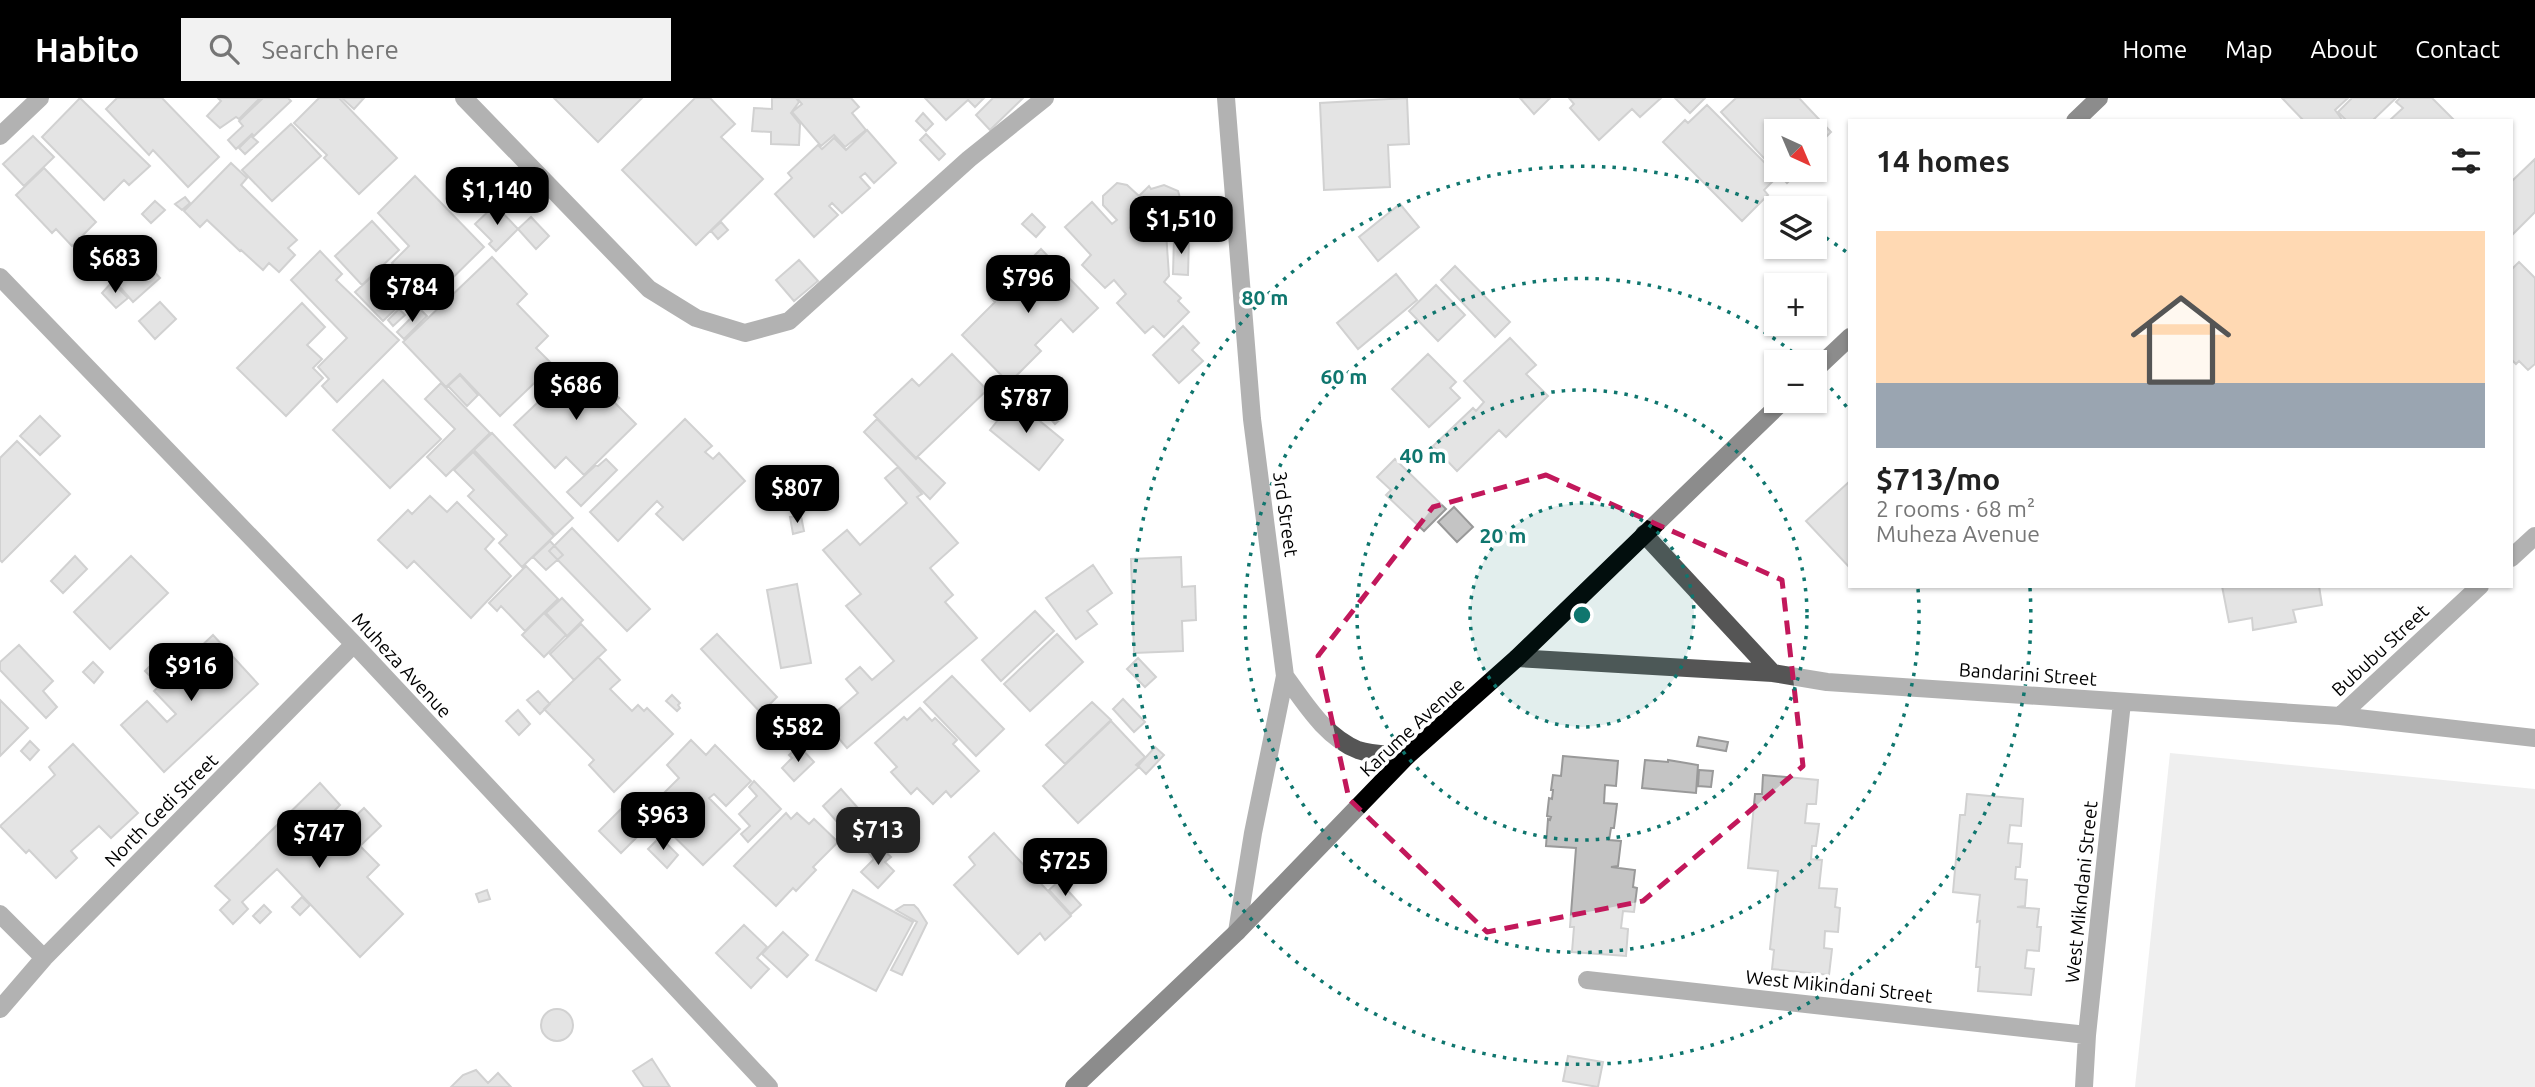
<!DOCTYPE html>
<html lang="en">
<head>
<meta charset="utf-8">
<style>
	:root { --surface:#fff; --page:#f2f2f2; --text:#222; --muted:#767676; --accent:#000 }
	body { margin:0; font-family:Ubuntu,sans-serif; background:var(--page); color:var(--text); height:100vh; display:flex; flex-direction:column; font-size:26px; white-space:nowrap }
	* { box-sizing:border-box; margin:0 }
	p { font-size:23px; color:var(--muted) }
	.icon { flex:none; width:38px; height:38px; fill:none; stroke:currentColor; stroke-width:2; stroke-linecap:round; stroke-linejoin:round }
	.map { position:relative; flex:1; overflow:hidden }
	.drawer { position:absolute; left:1848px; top:21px; width:665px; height:469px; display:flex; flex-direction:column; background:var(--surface); border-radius:0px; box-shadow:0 2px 5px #0004 }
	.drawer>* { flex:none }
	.needle { width:46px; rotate:136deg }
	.controls { position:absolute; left:1764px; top:21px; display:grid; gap:14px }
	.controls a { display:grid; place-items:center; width:63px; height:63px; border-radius:0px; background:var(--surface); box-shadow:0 2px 5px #0004; font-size:35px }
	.price { position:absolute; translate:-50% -60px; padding:0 16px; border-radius:14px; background:var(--accent); color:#fff; font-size:23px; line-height:46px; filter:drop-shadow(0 2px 4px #0008) }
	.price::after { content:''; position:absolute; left:50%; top:42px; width:21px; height:16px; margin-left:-10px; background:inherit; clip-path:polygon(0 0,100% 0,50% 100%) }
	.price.on { background:#222; color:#fff }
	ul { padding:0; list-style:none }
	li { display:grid; align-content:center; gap:14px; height:371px; padding:0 28px }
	li span { display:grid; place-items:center; height:217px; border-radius:0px; color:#555 }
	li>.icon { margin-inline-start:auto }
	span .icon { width:126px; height:126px; fill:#fffc; stroke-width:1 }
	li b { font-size:30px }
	h2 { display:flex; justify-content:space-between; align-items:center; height:84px; padding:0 28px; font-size:30px }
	header { display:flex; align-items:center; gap:42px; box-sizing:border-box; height:98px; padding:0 35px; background:var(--accent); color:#fff }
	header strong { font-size:33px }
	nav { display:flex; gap:38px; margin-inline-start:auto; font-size:24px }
	.search { width:490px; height:63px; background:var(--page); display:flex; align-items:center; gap:18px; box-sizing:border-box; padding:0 24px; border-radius:0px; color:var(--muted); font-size:26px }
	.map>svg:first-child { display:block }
</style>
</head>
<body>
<header>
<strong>Habito</strong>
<div class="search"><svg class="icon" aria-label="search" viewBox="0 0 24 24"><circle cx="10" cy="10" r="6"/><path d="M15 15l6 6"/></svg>Search here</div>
<nav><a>Home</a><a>Map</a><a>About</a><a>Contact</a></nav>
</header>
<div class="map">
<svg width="2535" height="989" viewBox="0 0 2535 989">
	<rect width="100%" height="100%" fill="#fff"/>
	<path fill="#dcdcdc" d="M2170 655 2535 691V989H2135Z"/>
	<path fill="#c4c4c4" stroke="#999" stroke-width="2" d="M80 0 150 68 129 87 124 82 104 102 42 39Z
		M117 0H162L219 59 188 89 153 52 149 57 106 11Z
		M218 0H260L239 21 236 19 220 30 207 18 221 3Z
		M263 0H288L291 3 254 38 252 36 236 51 228 42 243 28 239 23Z
		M319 0H339L397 60 359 96 324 60 327 57 294 25Z
		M342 0H364L354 11Z
		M554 0H642L598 44Z
		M695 0H710L735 26 721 39 763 81 696 147 622 72Z
		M772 0H796L799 4 791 15 800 26 799 47 771 46V34L752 33 754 10 772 11Z
		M797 0H851L859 9 852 15 866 32 845 49 834 37 821 48 792 14 802 6Z
		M925 0H984L975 9 968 2 946 22Z
		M993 0H1023L990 32 976 17Z
		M1407 0 1409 46 1388 47 1390 89 1324 92 1320 5Z
		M1520 0H1550L1534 16Z
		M1569 0H1661L1640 19 1632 11 1599 42 1570 10 1574 6Z
		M1675 0H1705L1690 15Z
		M1736 0H1799L1831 34 1815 50V33H1776V72H1800L1787 85 1721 14Z
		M2282 0H2348L2335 12 2343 23H2304Z
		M2352 0H2396L2372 23H2347L2338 14Z
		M2400 0H2432L2455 23H2389L2403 10 2396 4Z
		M1707 7 1778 78 1764 92 1768 97 1742 123 1663 44 1685 22 1688 25Z
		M923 15 933 26 926 33 916 23Z
		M291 26 321 58 272 103 242 72Z
		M867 32 896 65 874 85 865 75 860 79 870 90 842 115 832 105 829 108 838 117 814 139 775 96 792 80 788 75 818 47 822 51 834 40 846 52Z
		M926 36 945 56 939 62 920 42Z
		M33 38 54 59 24 88 3 66Z
		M251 38 258 44 245 56 239 50Z
		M2535 61V114L2511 138V84Z
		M231 65 247 80 241 87 297 142 288 150 295 157 279 174 269 165 263 172 241 152 240 153 207 122 200 129 184 113Z
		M44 70 96 124 72 148 56 131 52 135 16 97Z
		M415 78 484 149 429 203 392 165 409 148 378 115Z
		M1117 85 1127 87 1139 98 1149 88 1151 91 1164 87 1178 93 1182 107 1175 121 1163 131 1166 134 1169 178 1164 184 1181 200 1178 203 1189 214 1164 239 1153 228 1145 235 1117 205 1126 196 1114 182 1105 190 1082 167 1091 157 1065 129 1092 104 1112 126 1117 122 1103 107V98Z
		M185 99 190 105 182 112 175 106Z
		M155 103 165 112 151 125 142 116Z
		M1400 106 1419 129 1378 163 1359 139Z
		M495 107 518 131 496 153 489 146 492 143 475 126Z
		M1032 116 1045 129 1036 139 1022 126Z
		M531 119 549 138 536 151 518 131Z
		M372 123 399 152 362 187 335 158Z
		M721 124 728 132 718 141 711 133Z
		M1174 139H1189L1188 177 1173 176Z
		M114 143 131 162 109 182 92 163Z
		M1041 151 1098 210 1073 234 1061 221 1035 247 1041 253 1009 285 962 237 995 204 991 200Z
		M320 153 342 176 336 182 399 242 337 304 322 288 329 281 318 269 347 240 291 182Z
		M139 157 160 180 133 204 113 181Z
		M492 159 527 196 517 206 548 238 536 250 553 267 500 318 460 276 446 289 403 244Z
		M799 162 818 183 794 203 776 182Z
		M2519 164 2535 180V266L2528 272 2519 263 2516 266 2511 261V172Z
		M1455 168 1510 224 1495 239 1441 182Z
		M377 174 404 203 383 223 355 194Z
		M1396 176 1417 202 1358 251 1337 225Z
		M112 184 128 200 116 210 102 195Z
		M1436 187 1465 217 1438 243 1409 213Z
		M160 204 176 221 155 241 139 223Z
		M302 205 325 229 307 247 322 261 313 270 323 280 286 318 237 270Z
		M399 211 405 217 393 228 388 222Z
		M420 211 427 218 404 241 397 234Z
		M1183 228 1199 245 1192 252 1203 263 1179 285 1153 257Z
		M1510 240 1536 267 1526 276 1548 298 1506 339 1499 332 1457 373 1433 348 1473 310 1476 313 1484 304 1464 283Z
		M952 256 987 292 916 360 874 317 912 281 919 288Z
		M1428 256 1456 284 1450 290 1460 300 1429 329 1392 291Z
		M578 266 602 292 606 288 619 300 614 304 636 326 584 377 566 359 555 370 514 327Z
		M460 277 478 297 467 308 448 288Z
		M383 282 441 341 390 390 333 332Z
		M441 285 490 335 446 378 427 359 455 331 425 301Z
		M1002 285 1015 298 1006 308 992 295Z
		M1014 302 1063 342 1039 372 990 332Z
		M1049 304 1063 319 1055 326 1041 310Z
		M40 318 60 338 40 357 20 338Z
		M685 321 712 348 705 354 713 361 719 355 745 383 683 442 656 416 663 409 657 403 618 443 590 414Z
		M877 321 916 361 918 359 945 385 930 401 864 334Z
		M492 335 573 420 555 437 474 352Z
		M17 343 70 396 2 464 0 462V360Z
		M473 354 554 438 522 469 499 445 507 437 468 398 474 392 454 372Z
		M606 361 617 372 581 408 567 394 596 367 598 368Z
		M1395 361 1446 411 1424 433 1386 397 1391 392 1377 379Z
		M898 369 922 396 917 399 958 445 930 470 953 497 945 504 977 540 847 650 819 617 825 611 831 617 835 612 837 613 858 595 846 581 860 569 872 582 894 563 846 508 861 496 823 452 847 432 860 447 907 405 885 380Z
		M1850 383V470L1806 423Z
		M430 398 447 414 457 404 494 441 485 451 511 478 471 520 414 463 407 470 378 442 408 412 412 416Z
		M1454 409 1473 429 1457 444 1438 424Z
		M801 418 804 433 793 436 790 419Z
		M572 430 650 511 627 533 549 453Z
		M550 443 563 457 546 472 533 459Z
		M75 458 87 471 63 495 51 483Z
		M131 458 168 495 110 551 74 514Z
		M1181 459 1182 489 1195 488 1196 522 1182 523 1183 553 1134 555 1131 461Z
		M1093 467 1112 495 1087 513 1097 526 1076 541 1046 500Z
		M526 468 558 501 525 533 501 508 497 513 489 505Z
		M797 486 811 565 781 570 767 492Z
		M2222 488H2319L2322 507 2293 512 2296 524 2253 532 2252 520 2229 524Z
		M562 500 583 522 567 538 546 515Z
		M1035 513 1054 533 1001 583 982 562Z
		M544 515 566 537 544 559 522 537Z
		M581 526 606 552 574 582 550 556Z
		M717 536 777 599 761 615 701 551Z
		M1057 536 1083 564 1030 613 1004 586Z
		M213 537 258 586 164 674 121 627 147 603 167 624 176 616 154 593Z
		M19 547 53 583 43 593 57 609 46 620 0 572V564Z
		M598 559 620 582 610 591 632 613 638 607 644 613 647 610 673 636 614 694 589 667 594 662 544 611Z
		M1138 560 1156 579 1145 589 1127 571Z
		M93 564 103 574 94 585 83 574Z
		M153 565 159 571 151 579 145 573Z
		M952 578 1004 631 976 658 924 604Z
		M538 593 550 606 540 616 527 602Z
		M672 597 680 605 678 607 680 610 677 613 666 603Z
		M1123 601 1145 624 1134 634 1113 611Z
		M0 602 28 630 0 658Z
		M1092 604 1111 622 1065 666 1046 647Z
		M920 610 932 623 935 620 957 642 953 646 979 673 951 699 946 693 933 706 917 690 911 696 891 674 897 669 875 645 904 619 907 622Z
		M518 612 530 626 519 637 506 623Z
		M1111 623 1145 659 1136 667 1139 669 1078 725 1043 688Z
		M1699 639 1728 644 1726 653 1697 648Z
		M691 642 706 657 715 647 751 683 726 708 714 696 709 700 740 731 703 767 647 712 679 680 667 667Z
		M30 643 39 652 30 662 21 653Z
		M73 646 138 715 111 740 99 728 71 753 77 760 56 780 29 752 26 755 0 728 55 677 49 669Z
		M799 648 814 664 794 683 782 670 792 660 789 657Z
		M1155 649 1164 657 1146 676 1138 668Z
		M1563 658 1618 663 1616 688 1605 687 1604 705 1617 706 1614 730H1611L1609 742 1621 743 1618 768 1611 769 1635 772 1633 789 1637 790 1634 814 1623 813 1621 830 1628 831 1626 858 1572 854 1574 829H1570L1576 750 1546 748 1548 721 1550 722 1551 719 1547 718 1549 700 1552 701 1553 692H1551L1553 677 1561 678Z
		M1645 662 1668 664V662L1698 667 1696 695 1642 690Z
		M1699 672 1713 673 1711 689 1698 688Z
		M1763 677 1818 682 1816 706H1807L1805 725 1819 726 1816 748H1812L1811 761 1822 762 1819 790 1837 791 1835 809 1840 810 1838 834 1825 833 1824 850 1832 851 1829 877 1772 871 1774 852 1770 851 1778 773 1748 770 1755 696H1762Z
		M754 683 781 711 748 744 741 736 750 728 739 716 757 698 749 689Z
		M320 685 340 707 330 717 343 730 364 710 381 728 360 748 379 767 367 779 403 816 360 859 277 771 242 804 248 811 233 826 220 812 230 802 215 788Z
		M841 691 857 709 839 726 823 708Z
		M1967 696 2023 701 2021 728 2010 727 2008 745 2022 746 2020 769H2016L2015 781 2027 782 2025 808 2017 809 2039 811 2037 829H2041L2039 853 2027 852 2025 870 2034 871 2031 897 1978 893 1980 869H1976L1980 823 1977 824 1980 797 1953 794 1960 717H1965Z
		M630 702 646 718 639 726 643 733 621 755 599 733Z
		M786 715 791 721 797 715 809 726 814 721 838 744 813 769 816 772 796 793 793 790 776 808 734 768Z
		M874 726 883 737 871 747 862 738Z
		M994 735 1071 818 1045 842 1040 835 1018 856 954 787 975 767 969 759Z
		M660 739 678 757 667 770 648 751Z
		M878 747 891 759 885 764 894 773 878 790 861 774 874 761 869 755Z
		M1059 783 1081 807 1071 816 1049 792Z
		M487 792 490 801 479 804 476 796Z
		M853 792 913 824 876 893 816 862Z
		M302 799 310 807 300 817 292 809Z
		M264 807 271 814 260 825 253 818Z
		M904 807H914L918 811 927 825 902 877 891 872 917 824 896 812Z
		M744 827 767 849 757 860 769 871 751 890 716 855Z
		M783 834 808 857 787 879 762 856Z
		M541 927a16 16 0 1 1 32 0a16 16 0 1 1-32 0Z
		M1568 958 1603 964 1598 989 1563 983Z
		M652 961 670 989H644L633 973Z
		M476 972 488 985 498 975 511 989H451L463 977Z"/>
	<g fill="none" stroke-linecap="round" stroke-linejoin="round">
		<path stroke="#555" stroke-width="18" d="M464 0 649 191 696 220 745 235 789 223 969 61 1045 0
			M1226 0 1252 321 1285 578 1253 735 1237 834
			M0 38 40 0
			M0 179 354 546 769 989
			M1644 436 1773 575
			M2511 460 2535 438
			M1517 560 1773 575 1827 584 2340 618 2535 640
			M1285 578C1305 605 1325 639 1358 652 1372 657 1392 656 1407 658
			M2340 618 2480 488
			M0 816 44 860
			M1587 882 2087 937
			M0 911 44 860 354 546
			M2084 989 2087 937 2122 604"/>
		<path stroke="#000" stroke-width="18" d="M2075 23 2099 0
			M1815 272 1850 239
			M1074 989 1237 834 1407 658 1517 560 1783 303"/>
	</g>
	<path d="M0 0H2535V989H0ZM1546 377 1782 482 1803 668 1643 803 1487 834 1349 701 1318 558 1433 409Z" fill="#fff" fill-opacity=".55" fill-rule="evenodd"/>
	<path fill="none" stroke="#c2185b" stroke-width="5" stroke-dasharray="14 9" stroke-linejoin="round" d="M1546 377 1782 482 1803 668 1643 803 1487 834 1349 701 1318 558 1433 409Z"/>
	<circle cx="1582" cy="517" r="112" fill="#0f766e" fill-opacity=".12"/>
	<g fill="none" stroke="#0f766e" stroke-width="3.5" stroke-dasharray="3.5 7">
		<circle cx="1582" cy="517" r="112"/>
		<circle cx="1582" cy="517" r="225"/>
		<path d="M1816 275A337 337 0 0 1 1849 312M1918 491A337 337 0 1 1 1803 263"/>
		<path d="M1817 134A449 449 0 0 1 1849 156M2030 490A449 449 0 1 1 1775 112"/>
	</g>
	<g text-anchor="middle" stroke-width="7" stroke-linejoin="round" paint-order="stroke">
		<g font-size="19" fill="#000" stroke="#fff">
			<text transform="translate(1286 416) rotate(82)" y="7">3rd Street</text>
			<text transform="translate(2380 552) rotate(-43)" y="7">Bububu Street</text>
			<text transform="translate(402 567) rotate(47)" y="7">Muheza Avenue</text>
			<text transform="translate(2028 576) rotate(4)" y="7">Bandarini Street</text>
			<text transform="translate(1412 629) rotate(-43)" y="7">Karume Avenue</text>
			<text transform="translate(161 712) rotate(-45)" y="7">North Gedi Street</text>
			<text transform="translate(2081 794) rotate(-84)" y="7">West Mikndani Street</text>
			<text transform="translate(1839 888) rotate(6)" y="7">West Mikindani Street</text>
		</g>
	</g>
	<circle cx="1582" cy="517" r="10" fill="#0f766e" stroke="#fff" stroke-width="3.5"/>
	<g font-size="21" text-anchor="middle" font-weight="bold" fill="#0f766e" stroke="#fff" stroke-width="7" stroke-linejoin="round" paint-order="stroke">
		<text x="1265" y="207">80 m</text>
		<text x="1344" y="286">60 m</text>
		<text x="1423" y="365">40 m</text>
		<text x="1503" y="445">20 m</text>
	</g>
</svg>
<div class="controls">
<a><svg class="needle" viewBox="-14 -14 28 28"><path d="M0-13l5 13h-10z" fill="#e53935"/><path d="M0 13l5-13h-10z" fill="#767676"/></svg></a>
<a><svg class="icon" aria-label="layers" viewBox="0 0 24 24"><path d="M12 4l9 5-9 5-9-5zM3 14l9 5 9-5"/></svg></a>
<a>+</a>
<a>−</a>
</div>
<b class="price" style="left:497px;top:129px">$1,140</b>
<b class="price" style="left:1181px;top:158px">$1,510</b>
<b class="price" style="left:115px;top:197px">$683</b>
<b class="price" style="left:1028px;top:217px">$796</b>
<b class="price" style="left:412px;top:226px">$784</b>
<b class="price" style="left:576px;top:324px">$686</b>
<b class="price" style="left:1026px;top:337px">$787</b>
<b class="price" style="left:797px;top:427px">$807</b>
<b class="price" style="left:191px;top:605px">$916</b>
<b class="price" style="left:798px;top:666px">$582</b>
<b class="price" style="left:663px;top:754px">$963</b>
<b class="price on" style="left:878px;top:769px">$713</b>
<b class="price" style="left:319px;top:772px">$747</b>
<b class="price" style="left:1065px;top:800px">$725</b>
<section class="drawer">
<h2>14 homes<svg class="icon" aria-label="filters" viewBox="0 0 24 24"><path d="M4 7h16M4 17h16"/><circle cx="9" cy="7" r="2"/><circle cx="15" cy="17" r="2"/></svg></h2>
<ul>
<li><span style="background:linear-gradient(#ffd9b3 70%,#9aa5b1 0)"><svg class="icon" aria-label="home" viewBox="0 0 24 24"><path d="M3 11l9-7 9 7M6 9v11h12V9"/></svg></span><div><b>$713/mo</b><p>2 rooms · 68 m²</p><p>Muheza Avenue</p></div></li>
</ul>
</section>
</div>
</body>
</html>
